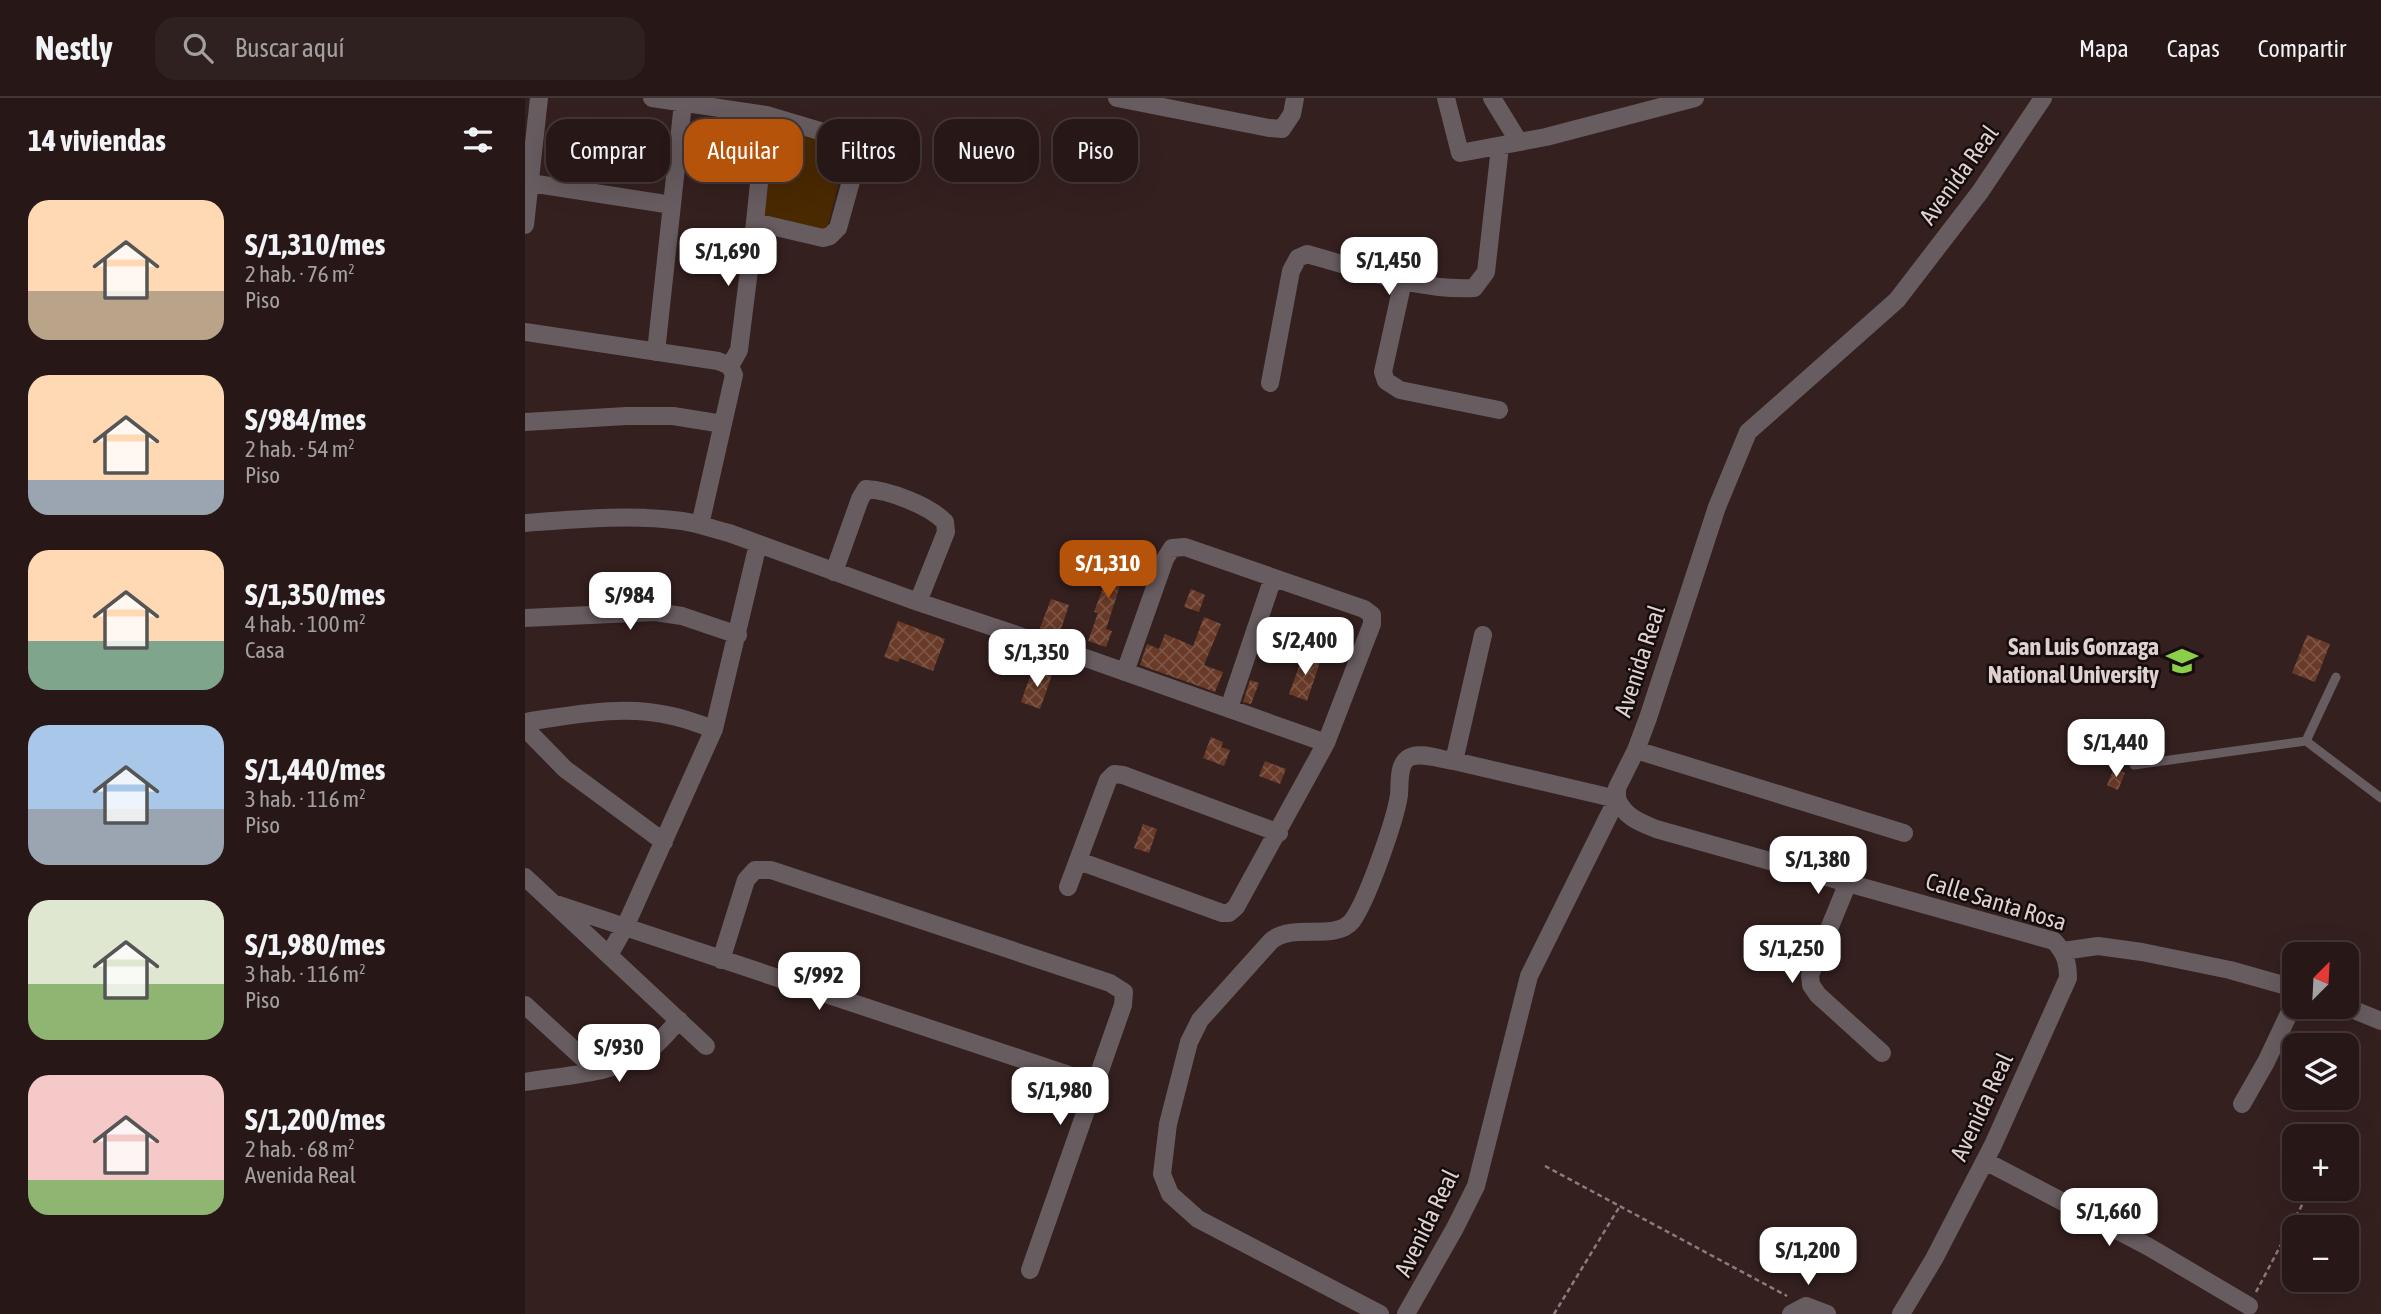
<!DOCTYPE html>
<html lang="es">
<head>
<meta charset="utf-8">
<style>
	:root { --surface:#271817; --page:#2f2120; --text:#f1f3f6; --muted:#a4a0a1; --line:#433736; --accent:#b45309 }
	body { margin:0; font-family:"Asap Condensed",sans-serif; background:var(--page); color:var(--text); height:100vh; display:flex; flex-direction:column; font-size:26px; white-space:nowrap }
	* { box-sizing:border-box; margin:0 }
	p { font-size:23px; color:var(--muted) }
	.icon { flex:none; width:38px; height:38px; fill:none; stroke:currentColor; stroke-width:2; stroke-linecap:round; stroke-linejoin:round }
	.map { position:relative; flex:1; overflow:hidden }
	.side { display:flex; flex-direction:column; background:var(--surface); width:525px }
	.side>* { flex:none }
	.top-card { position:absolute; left:21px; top:21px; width:665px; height:63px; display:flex; gap:14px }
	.needle { width:46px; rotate:24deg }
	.controls { position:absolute; left:1757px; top:844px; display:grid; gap:14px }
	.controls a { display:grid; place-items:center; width:77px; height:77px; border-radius:14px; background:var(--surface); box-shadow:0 7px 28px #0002,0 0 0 2px var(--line); font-size:35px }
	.price { position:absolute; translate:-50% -60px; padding:0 16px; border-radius:14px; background:#fff; color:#222; font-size:23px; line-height:46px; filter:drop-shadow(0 2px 4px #0008) }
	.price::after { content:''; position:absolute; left:50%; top:42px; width:21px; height:16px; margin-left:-10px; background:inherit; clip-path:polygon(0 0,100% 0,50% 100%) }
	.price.current { background:var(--accent); color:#fff }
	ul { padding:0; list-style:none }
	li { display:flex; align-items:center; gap:21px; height:175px; padding:0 28px }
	li span { display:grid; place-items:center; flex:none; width:196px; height:140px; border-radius:21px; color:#555 }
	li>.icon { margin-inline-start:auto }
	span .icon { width:84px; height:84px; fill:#fffc; stroke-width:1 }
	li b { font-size:30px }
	h2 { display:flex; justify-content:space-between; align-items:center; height:84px; padding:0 28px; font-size:30px }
	.tag { padding:0 24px; border-radius:21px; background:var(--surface); box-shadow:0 7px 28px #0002,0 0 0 2px var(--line); font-size:24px; line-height:63px }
	.tag.current { background:var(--accent); color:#fff }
	header { display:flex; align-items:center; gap:42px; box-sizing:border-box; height:98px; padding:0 35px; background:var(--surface); border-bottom:2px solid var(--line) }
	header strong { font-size:33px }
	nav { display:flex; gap:38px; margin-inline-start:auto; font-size:24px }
	.search { width:490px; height:63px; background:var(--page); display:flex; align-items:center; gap:18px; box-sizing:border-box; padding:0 24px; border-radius:21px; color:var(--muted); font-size:26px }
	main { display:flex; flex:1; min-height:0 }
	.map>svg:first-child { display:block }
</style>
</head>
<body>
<header>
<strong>Nestly</strong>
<div class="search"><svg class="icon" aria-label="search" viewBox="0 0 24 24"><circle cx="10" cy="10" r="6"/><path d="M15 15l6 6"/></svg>Buscar aquí</div>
<nav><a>Mapa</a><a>Capas</a><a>Compartir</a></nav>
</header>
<main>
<section class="side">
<h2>14 viviendas<svg class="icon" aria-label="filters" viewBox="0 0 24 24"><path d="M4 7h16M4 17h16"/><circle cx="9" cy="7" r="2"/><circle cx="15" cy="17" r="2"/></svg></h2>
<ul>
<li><span style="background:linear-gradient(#ffd9b3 65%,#b9a48a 0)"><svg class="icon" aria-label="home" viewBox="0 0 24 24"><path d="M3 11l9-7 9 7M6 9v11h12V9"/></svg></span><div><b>S/1,310/mes</b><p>2 hab. · 76 m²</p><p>Piso</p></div></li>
<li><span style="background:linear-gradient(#ffd9b3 75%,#9aa5b1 0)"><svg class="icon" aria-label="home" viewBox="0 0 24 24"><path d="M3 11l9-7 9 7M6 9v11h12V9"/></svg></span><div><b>S/984/mes</b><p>2 hab. · 54 m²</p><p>Piso</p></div></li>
<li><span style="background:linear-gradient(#ffd9b3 65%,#7fa58c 0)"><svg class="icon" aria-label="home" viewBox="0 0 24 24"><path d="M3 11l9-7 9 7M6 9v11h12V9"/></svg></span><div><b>S/1,350/mes</b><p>4 hab. · 100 m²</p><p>Casa</p></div></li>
<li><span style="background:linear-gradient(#a9c7e8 60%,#9aa5b1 0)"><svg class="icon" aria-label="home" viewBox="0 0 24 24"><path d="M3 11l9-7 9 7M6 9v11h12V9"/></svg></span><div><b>S/1,440/mes</b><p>3 hab. · 116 m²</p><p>Piso</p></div></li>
<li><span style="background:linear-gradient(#dfe7d0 60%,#8fb573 0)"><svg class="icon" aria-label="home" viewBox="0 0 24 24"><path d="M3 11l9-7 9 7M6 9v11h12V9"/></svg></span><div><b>S/1,980/mes</b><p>3 hab. · 116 m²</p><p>Piso</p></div></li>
<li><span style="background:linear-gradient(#f6c9c9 75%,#8fb573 0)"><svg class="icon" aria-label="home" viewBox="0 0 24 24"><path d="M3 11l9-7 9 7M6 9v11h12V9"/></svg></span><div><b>S/1,200/mes</b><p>2 hab. · 68 m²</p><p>Avenida Real</p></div></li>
</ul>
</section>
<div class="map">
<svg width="1856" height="1216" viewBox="0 0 1856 1216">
	<defs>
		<pattern id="building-cross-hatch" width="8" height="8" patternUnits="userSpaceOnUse" patternTransform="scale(1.75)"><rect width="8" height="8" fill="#683a27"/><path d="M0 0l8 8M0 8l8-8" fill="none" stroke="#7d5545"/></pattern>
	</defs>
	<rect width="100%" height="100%" fill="#34201f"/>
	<path fill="#492900" d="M261 29 323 47 302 131 238 119 248 36 253 31Z"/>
	<path fill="url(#building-cross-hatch)" d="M586 457 603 463 581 531 587 533 581 549 563 543 573 515 569 514 579 487 576 486Z
		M666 491 680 497 674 514 659 509Z
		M526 501 544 507 534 537 515 530Z
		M679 519 696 526 679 567 698 574 690 594 615 567 622 546 634 551 640 536 668 548Z
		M373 523 420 541 408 573 375 560 373 564 359 559Z
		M1782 537 1805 546 1790 584 1767 575Z
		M779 555 796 561 782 603 764 596Z
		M508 570 527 577 515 611 496 604Z
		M725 582 734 585 726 606 718 604Z
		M686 639 698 644 696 649 705 652 699 668 678 660Z
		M740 663 761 671 755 686 734 678Z
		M1589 670 1600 675 1593 692 1582 687Z
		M618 726 632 731 624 755 609 750Z"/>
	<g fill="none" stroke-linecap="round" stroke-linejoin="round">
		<path stroke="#8c7b7a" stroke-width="2.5" stroke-dasharray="5 3.5" stroke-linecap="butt" d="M1020 1068 1262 1198
			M1731 1194 1786 1090
			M1029 1216 1095 1108"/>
		<path stroke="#675c5f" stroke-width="9" d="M1781 643 1811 579
			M1609 667 1781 643 1856 700"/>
		<path stroke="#675c5f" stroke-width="18" d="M127 0 241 17 325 42 333 48V58L313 130 305 138 298 140 230 124 241 17
			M592 0 744 30 757 31 767 16 770 0
			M921 0 935 55 1021 39 1170 0
			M967 0 994 44
			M5 85 147 107
			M0 127 14 0
			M878 183 858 274 861 283 875 292 974 312
			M0 234 193 263 205 268 209 277 175 427
			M131 254 158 5
			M205 268 214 252 230 124
			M745 285 766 173 773 160 782 156C836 171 893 193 949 190L961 174 975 49
			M0 324 101 318H148L198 326
			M0 425C52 421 105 416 157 423 172 425 188 431 204 435L393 504 555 558 801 645
			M309 474 335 401 341 391C364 392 405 408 420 424L421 434 393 504
			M0 520 130 514 157 518 213 537
			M704 610 748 480
			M0 624C48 617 99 606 147 618 162 621 176 627 189 631
			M0 630 40 671 139 744
			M1111 652 1379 735
			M929 663 1092 701C1100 719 1114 724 1131 731L1529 843C1540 855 1543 864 1543 880L1468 1047 1409 1161 1376 1216
			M554 763 697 815H704L711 809 801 645 847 526V517L839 511 660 449 647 450 640 461 600 574
			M0 779 181 948
			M1322 787 1285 877 1286 887 1293 897 1357 955
			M543 789 583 682 589 676 598 677 754 735
			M28 805 571 986
			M1538 853 1573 848 1617 854 1705 872 1769 890
			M84 857 100 829 189 631 233 446
			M196 862 221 782 230 772H246L585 885 599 894 598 907 505 1172
			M0 907 71 972
			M1819 908 1856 923
			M0 984C41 977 93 976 127 950 137 942 145 932 154 922
			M1717 1006 1741 964 1769 905
			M1460 1063 1624 1149 1724 1208
			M855 1216 673 1121 645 1096 637 1076 643 1026 664 944 675 922 746 843C768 824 810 844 827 823 842 803 870 723 874 697 875 686 873 668 882 661 893 652 916 662 929 663L958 537
			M881 1216 930 1130 951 1088 1004 878 1092 701V690L1111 652 1123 620 1192 409 1223 334 1372 202 1455 94 1518 0
			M1266 1216 1281 1208 1302 1216"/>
	</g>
	<defs>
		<symbol id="university-bare" viewBox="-9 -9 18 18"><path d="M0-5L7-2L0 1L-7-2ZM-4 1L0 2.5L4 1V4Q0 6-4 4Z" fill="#8bce47" stroke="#150c0c" stroke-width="2.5" paint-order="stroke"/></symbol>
	</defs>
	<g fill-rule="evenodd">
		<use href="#university-bare" x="1635" y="541" width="44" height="44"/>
	</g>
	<g text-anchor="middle" stroke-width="5" stroke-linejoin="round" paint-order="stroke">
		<g font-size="24" fill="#dfd1d0" stroke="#150c0c">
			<text transform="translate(1434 77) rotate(-54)" y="8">Avenida Real</text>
			<text transform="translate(1115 563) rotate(-72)" y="8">Avenida Real</text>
			<text transform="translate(1471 804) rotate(17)" y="8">Calle Santa Rosa</text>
			<text transform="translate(1457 1009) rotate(-65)" y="8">Avenida Real</text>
			<text transform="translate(902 1125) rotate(-64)" y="8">Avenida Real</text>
		</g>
		<g font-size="24" font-weight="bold" fill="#dfd1d0" stroke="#150c0c" text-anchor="end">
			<text x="1634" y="557">San Luis Gonzaga<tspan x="1634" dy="28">National University</tspan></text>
		</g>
	</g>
</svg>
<div class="controls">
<a><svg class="needle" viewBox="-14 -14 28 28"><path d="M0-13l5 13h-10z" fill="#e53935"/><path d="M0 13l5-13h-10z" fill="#a4a0a1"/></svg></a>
<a><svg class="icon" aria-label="layers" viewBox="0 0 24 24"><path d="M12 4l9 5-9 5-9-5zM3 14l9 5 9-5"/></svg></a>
<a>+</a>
<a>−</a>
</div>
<b class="price" style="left:203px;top:190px">S/1,690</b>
<b class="price" style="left:864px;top:199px">S/1,450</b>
<b class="price current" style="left:583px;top:502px">S/1,310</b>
<b class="price" style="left:105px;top:534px">S/984</b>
<b class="price" style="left:780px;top:579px">S/2,400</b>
<b class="price" style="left:512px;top:591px">S/1,350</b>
<b class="price" style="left:1591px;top:681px">S/1,440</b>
<b class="price" style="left:1293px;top:798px">S/1,380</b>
<b class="price" style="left:1267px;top:887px">S/1,250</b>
<b class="price" style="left:294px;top:914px">S/992</b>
<b class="price" style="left:94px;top:986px">S/930</b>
<b class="price" style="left:535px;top:1029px">S/1,980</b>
<b class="price" style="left:1584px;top:1150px">S/1,660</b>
<b class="price" style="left:1283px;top:1189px">S/1,200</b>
<div class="top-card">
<a class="tag">Comprar</a>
<a class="tag current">Alquilar</a>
<a class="tag">Filtros</a>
<a class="tag">Nuevo</a>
<a class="tag">Piso</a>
</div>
</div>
</main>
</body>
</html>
